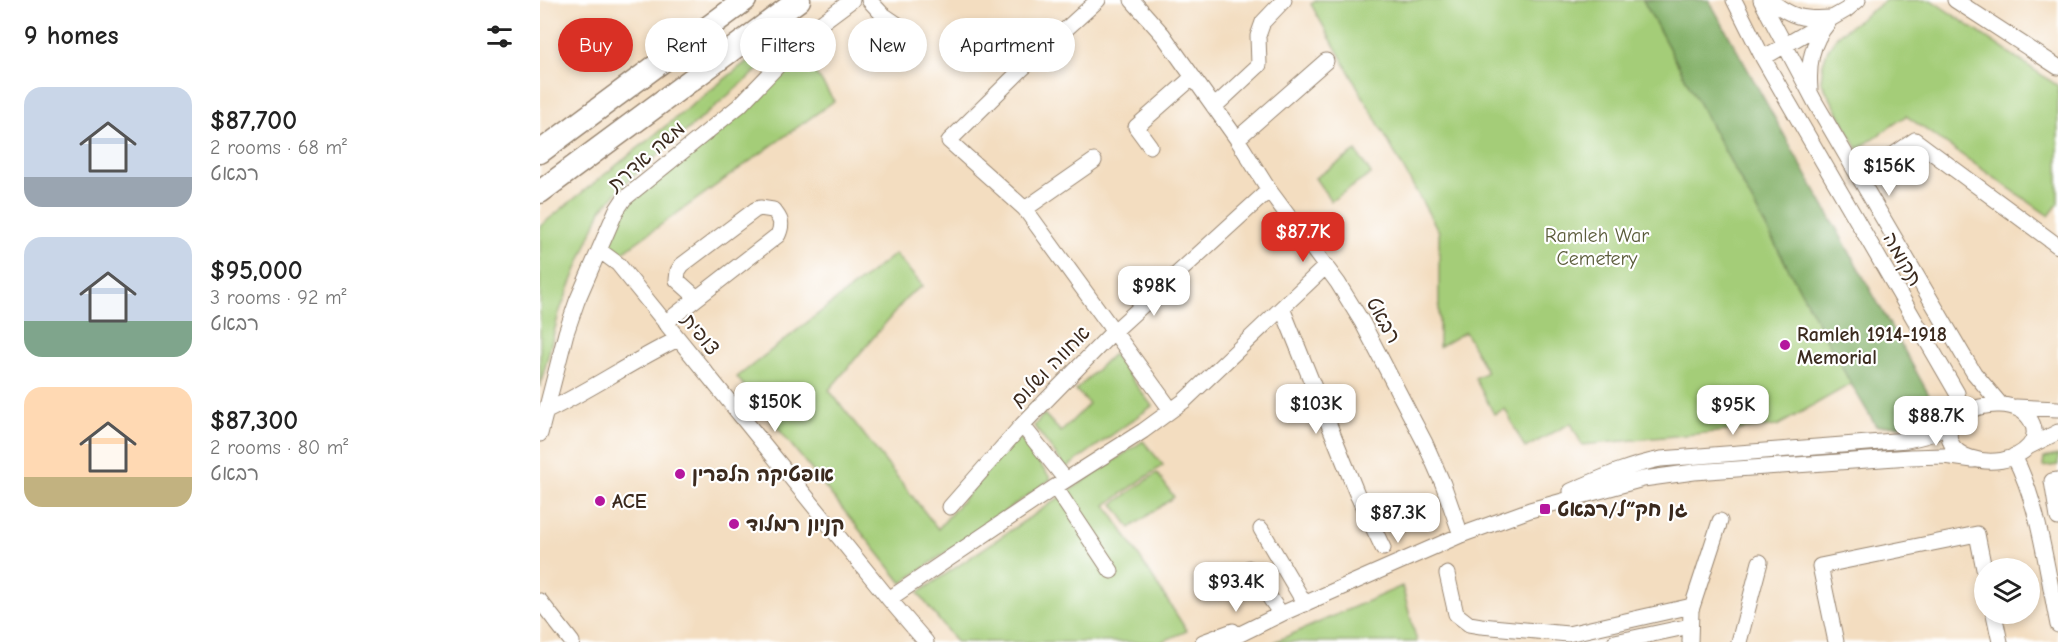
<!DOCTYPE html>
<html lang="en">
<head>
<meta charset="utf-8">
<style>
	:root { --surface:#fff; --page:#f6f6f6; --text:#222; --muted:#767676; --accent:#d93025 }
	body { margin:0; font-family:"Comic Neue","Playpen Sans Hebrew",sans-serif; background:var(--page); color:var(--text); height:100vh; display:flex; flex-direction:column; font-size:22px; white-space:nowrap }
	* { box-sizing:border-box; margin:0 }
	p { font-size:20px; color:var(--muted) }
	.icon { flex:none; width:33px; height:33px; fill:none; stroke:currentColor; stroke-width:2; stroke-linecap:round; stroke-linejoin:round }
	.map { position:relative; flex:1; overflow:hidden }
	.details { display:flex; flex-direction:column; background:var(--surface); width:540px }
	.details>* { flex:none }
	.top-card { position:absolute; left:18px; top:18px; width:570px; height:54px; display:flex; gap:12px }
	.controls { position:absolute; left:1434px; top:558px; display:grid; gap:12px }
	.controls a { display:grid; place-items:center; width:66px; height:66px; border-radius:50%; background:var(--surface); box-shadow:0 3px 9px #0003; font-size:30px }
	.price { position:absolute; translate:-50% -51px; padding:0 14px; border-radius:12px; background:#fff; color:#222; font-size:20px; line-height:39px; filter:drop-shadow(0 2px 3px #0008) }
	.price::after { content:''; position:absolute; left:50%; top:36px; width:18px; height:14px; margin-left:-9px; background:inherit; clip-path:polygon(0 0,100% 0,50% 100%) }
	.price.selected { background:var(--accent); color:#fff }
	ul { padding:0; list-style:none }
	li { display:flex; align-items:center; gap:18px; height:150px; padding:0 24px }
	li span { display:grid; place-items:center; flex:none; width:168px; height:120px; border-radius:18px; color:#555 }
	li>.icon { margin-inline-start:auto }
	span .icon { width:72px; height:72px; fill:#fffc; stroke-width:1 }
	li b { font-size:26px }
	h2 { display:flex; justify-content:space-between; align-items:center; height:72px; padding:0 24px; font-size:26px }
	.pill { padding:0 21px; border-radius:27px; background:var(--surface); box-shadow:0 3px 9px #0003; font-size:21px; line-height:54px }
	.pill.selected { background:var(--accent); color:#fff }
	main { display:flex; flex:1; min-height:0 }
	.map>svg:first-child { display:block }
</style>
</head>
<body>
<main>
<section class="details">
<h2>9 homes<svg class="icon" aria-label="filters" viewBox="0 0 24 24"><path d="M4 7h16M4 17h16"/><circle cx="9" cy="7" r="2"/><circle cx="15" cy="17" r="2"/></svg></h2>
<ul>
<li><span style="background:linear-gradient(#c9d6e8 75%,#9aa5b1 0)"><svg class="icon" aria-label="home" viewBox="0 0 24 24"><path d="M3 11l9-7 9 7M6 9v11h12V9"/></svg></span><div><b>$87,700</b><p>2 rooms · 68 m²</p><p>רבאט</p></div></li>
<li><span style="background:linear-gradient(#c9d6e8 70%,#7fa58c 0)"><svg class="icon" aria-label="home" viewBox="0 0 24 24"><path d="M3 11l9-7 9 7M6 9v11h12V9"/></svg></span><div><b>$95,000</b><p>3 rooms · 92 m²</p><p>רבאט</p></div></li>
<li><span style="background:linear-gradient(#ffd9b3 75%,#c2b280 0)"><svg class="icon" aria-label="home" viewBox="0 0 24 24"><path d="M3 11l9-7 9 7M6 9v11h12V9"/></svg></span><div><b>$87,300</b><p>2 rooms · 80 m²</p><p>רבאט</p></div></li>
</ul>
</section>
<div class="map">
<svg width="1518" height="642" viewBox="0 0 1518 642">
	<rect width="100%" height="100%" fill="#fff"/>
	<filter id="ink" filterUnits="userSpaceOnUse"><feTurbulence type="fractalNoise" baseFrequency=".0167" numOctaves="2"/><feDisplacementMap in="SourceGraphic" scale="12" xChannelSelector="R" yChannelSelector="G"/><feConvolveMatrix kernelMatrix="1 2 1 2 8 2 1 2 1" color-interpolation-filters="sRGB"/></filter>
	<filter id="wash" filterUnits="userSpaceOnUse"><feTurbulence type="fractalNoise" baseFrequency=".008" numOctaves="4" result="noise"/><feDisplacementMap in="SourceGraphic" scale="24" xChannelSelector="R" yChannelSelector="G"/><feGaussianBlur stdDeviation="1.35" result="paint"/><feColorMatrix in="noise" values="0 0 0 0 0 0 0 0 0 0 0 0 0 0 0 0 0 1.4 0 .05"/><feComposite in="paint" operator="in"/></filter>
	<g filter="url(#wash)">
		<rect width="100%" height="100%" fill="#f3ddc0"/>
		<path fill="#a4cd78" stroke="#707c4b" stroke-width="1.5" d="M777 0H1103L1311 384 1237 426 1042 445 1031 423 985 448 965 409 954 414 935 378 947 372 925 332 899 347V232L771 4Z
			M1346 0H1391L1518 86V204L1509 216 1366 116 1318 149 1281 81 1283 64 1288 49 1298 35Z
			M245 31 237 49 228 61 87 182 61 210 19 313 0 387V226Z
			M247 59C277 66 278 77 294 101L76 257 68 246 82 209Z
			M816 151 831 174 791 201 775 178Z
			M355 254 383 286 370 294 289 390 398 529 478 435 511 479 362 583 197 377Z
			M573 354 612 406 526 468 494 426 504 414 521 432 549 404 536 390Z
			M603 441 623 465 566 505 647 631 621 642H416L378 593Z
			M1518 455V465L1503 467 1504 458Z
			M617 473 634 497 590 528 573 504Z
			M862 586 877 642H734Z"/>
		<path fill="#83b068" stroke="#5f6d43" stroke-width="1.5" d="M1103 0H1169L1398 411 1371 425 1336 426 1311 384Z"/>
	</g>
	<g filter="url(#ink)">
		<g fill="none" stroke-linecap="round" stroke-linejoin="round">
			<defs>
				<path id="minor" d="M329 0 342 14 376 37
					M558 0 482 69 409 141 485 209 631 410
					M592 0 623 35 697 139 729 190 798 283 822 322 885 443 903 484 921 535
					M1194 0 1223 58 1250 105 1417 393 1420 415
					M1221 0 1275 102 1423 355 1434 373 1461 405
					M1230 0C1251 17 1263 20 1290 18
					M1415 0 1518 67
					M1223 58 1306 10 1318 0
					M1270 90C1268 65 1271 43 1288 23
					M674 107 719 65 718 36 723 22 744 0
					M697 139 786 61
					M610 146 596 127 653 77
					M1343 162 1375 140 1518 246
					M485 209 554 161
					M59 250 78 264 349 599 386 642
					M742 308 817 494 843 548
					M125 323 238 235C243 224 241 219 233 210L220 208 215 210 142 265 138 271 137 280 157 298
					M1476 407 1518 409
					M5 412C51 390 92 361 138 339
					M482 425 526 480
					M0 434 26 333 37 301 76 211 84 199 199 106 273 29 312 0
					M1488 447 1518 432
					M1474 456C1499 504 1507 571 1518 625
					M1518 480 1512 481 1518 518
					M515 487 571 571
					M1031 491C1061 478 1089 465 1121 459L1367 440C1378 438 1388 436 1398 431 1407 425 1415 418 1424 413 1443 403 1479 399 1491 421 1496 430 1495 439 1489 446 1461 478 1385 455 1417 418
					M410 507 482 425 569 336 729 190
					M721 529 765 604
					M709 568 741 614
					M907 574 916 614 929 624 941 626 1028 634 1152 606
					M349 599 515 487 603 431 644 401 786 266
					M0 601 32 642
					M1454 614 1460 642
					M663 642 693 631
					M684 642 741 614 921 535 990 510 1103 479 1154 472 1370 457 1404 456 1433 460
					M1075 642 1150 626
					M1150 642 1151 610 1180 521
					M1199 642 1220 562
					M1296 642 1280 566 1437 534 1444 569"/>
				<path id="highway" d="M0 152 205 0
					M0 192 259 0"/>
			</defs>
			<use href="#minor" stroke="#97846f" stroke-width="17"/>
			<use href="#highway" stroke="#97846f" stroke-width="25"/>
			<use href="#minor" stroke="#fff" stroke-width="15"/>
			<use href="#highway" stroke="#fff" stroke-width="22"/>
		</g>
	</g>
	<g fill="#b5179e" stroke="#fff" stroke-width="2">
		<circle cx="1245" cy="345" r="6"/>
		<circle cx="140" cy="474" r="6"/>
		<circle cx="60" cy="501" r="6"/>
		<rect x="999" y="503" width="12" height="12" rx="3"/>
		<circle cx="194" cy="524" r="6"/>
	</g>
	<g text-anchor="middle" stroke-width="4.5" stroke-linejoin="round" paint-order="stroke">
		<g font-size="20" fill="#3b2a1e" stroke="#fff">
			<text transform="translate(106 156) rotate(-41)" y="7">משה אדרת</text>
			<text transform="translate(1363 259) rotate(60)" y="7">תקומה</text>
			<text transform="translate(844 320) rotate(61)" y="7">רבאט</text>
			<text transform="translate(161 334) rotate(51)" y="7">צופית</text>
			<text transform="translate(510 366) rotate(-46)" y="7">אחווה ושלום</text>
		</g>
		<g font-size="20" fill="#5a5b39" stroke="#fff">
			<text x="1057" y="242">Ramleh War<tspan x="1057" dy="23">Cemetery</tspan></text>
		</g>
		<g font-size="20" font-weight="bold" fill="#3b2a1e" stroke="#fff" text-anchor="start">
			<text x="1257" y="341">Ramleh 1914-1918<tspan x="1257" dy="23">Memorial</tspan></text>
			<text x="152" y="481">אופטיקה הלפרין</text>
			<text x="72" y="508">ACE</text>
			<text x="1017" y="516">גן חק״ל/רבאט</text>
			<text x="206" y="531">קניון רמלוד</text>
		</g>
	</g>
</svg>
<div class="controls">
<a><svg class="icon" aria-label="layers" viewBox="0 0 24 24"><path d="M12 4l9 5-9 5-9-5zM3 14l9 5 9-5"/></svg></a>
</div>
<b class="price" style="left:1349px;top:197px">$156K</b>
<b class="price selected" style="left:763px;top:263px">$87.7K</b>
<b class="price" style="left:614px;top:317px">$98K</b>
<b class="price" style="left:235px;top:433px">$150K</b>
<b class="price" style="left:776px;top:435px">$103K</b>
<b class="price" style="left:1193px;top:436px">$95K</b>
<b class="price" style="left:1396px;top:447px">$88.7K</b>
<b class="price" style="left:858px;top:544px">$87.3K</b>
<b class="price" style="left:696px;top:613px">$93.4K</b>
<div class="top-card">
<a class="pill selected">Buy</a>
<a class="pill">Rent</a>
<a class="pill">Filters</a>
<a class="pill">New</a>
<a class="pill">Apartment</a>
</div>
</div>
</main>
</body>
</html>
